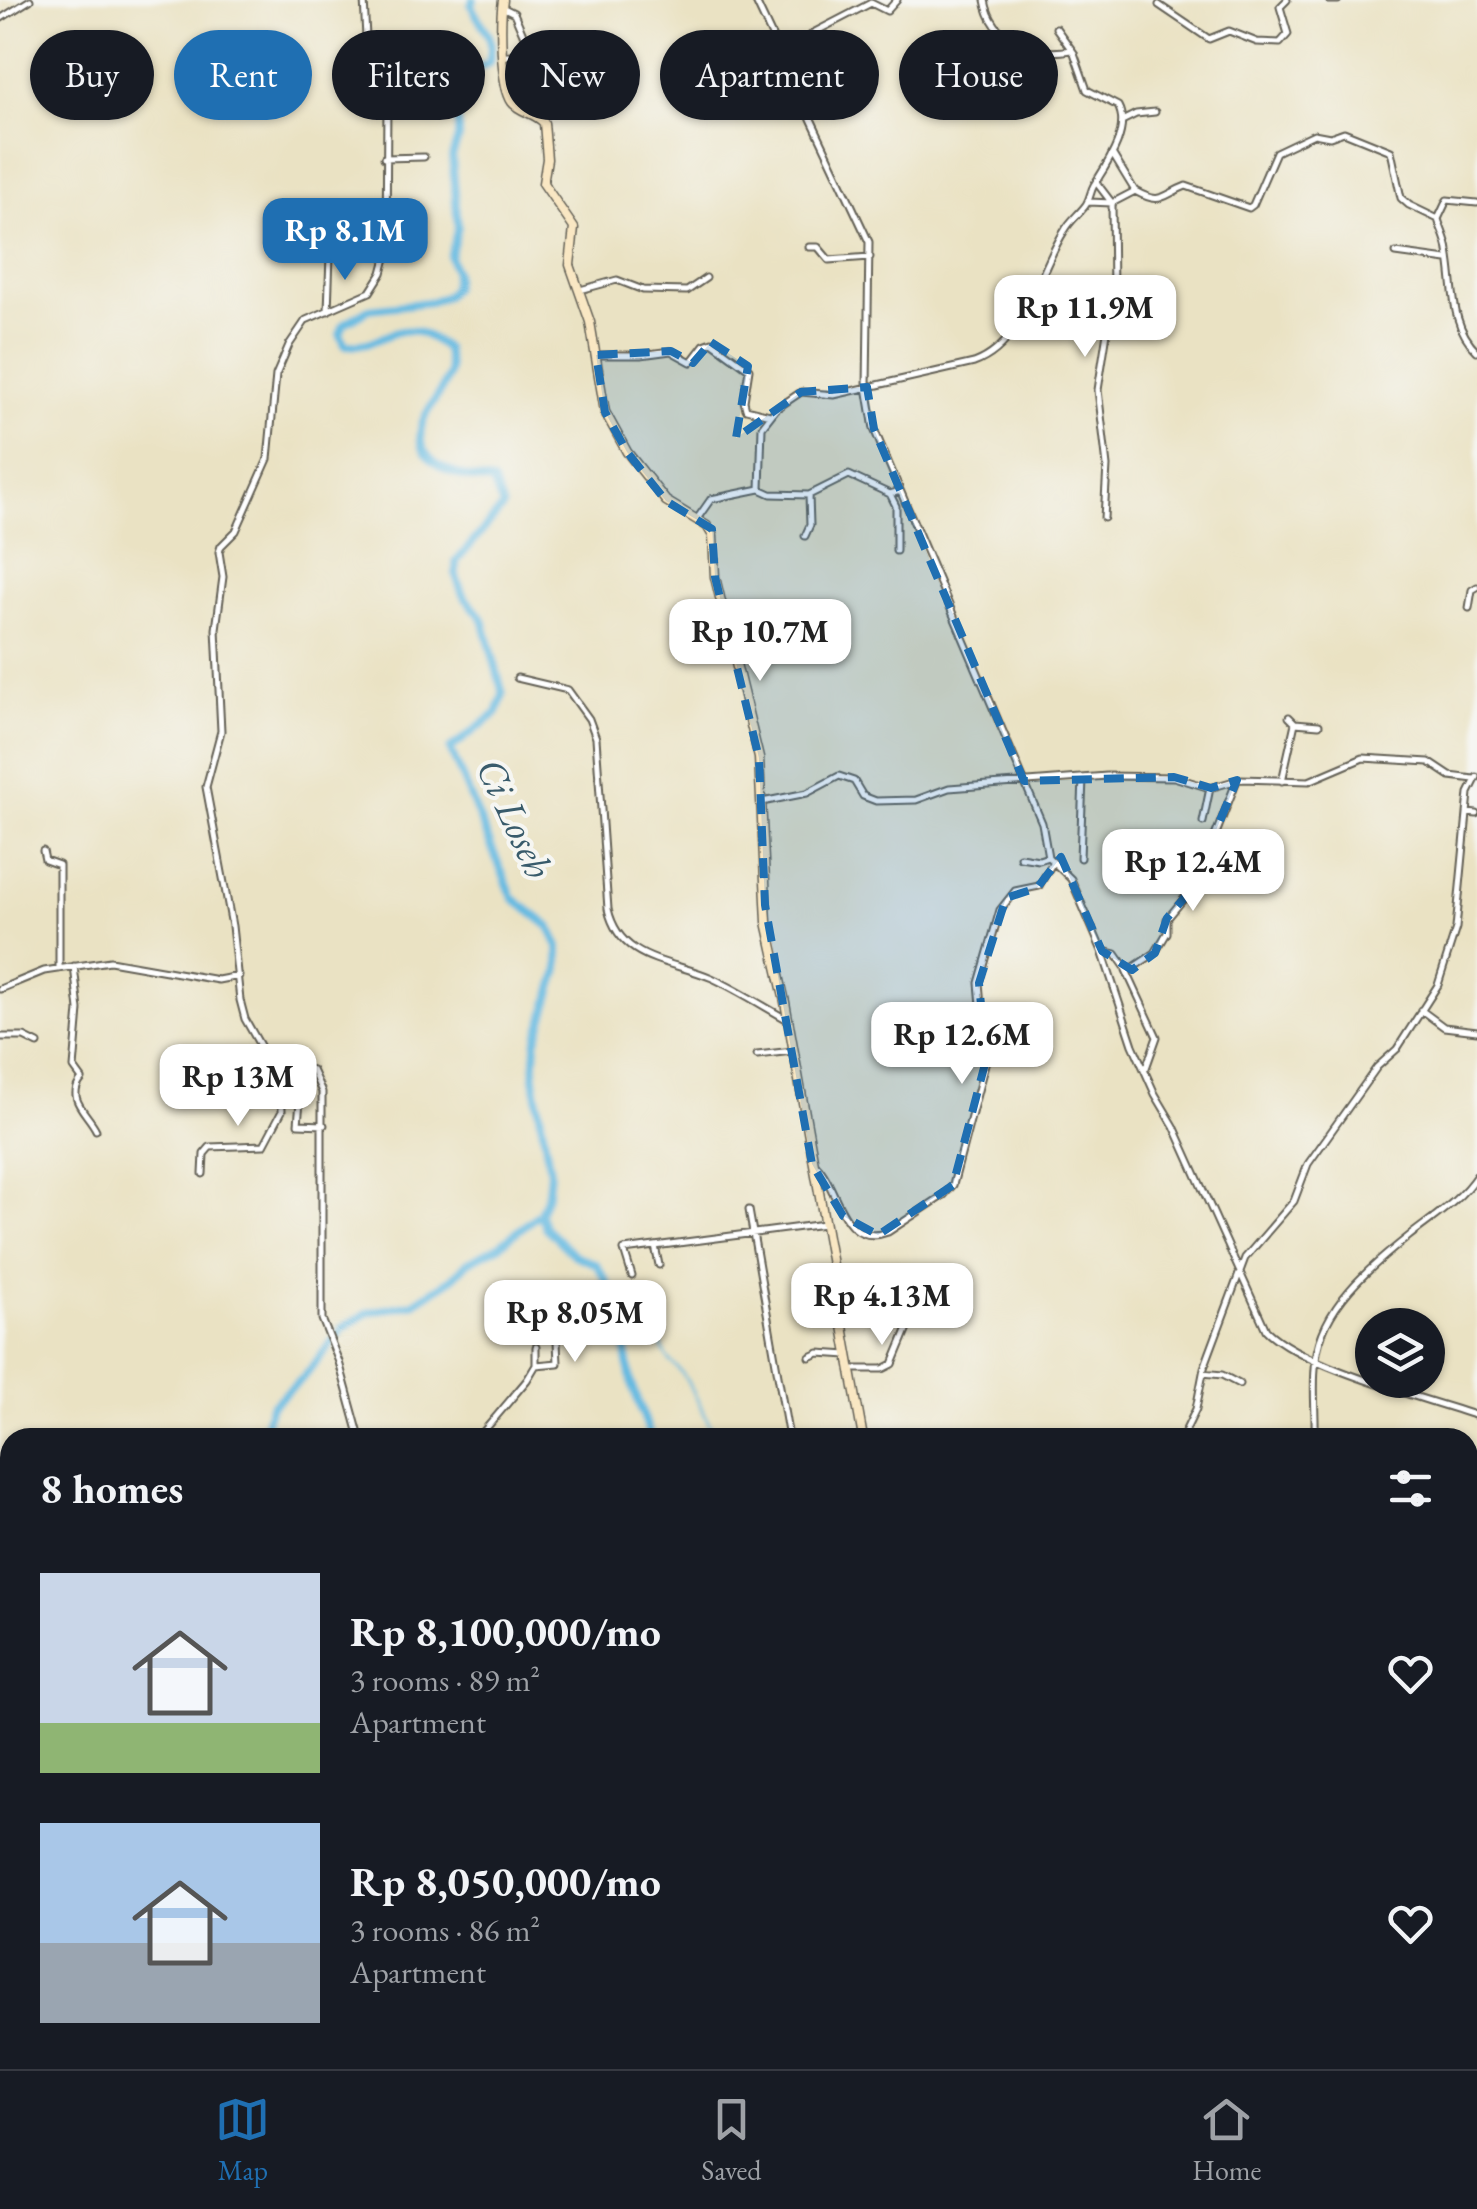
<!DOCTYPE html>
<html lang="en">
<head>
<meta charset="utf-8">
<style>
	:root { --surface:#171b24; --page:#20242c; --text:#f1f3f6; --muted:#9ea1a6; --line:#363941; --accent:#1f6fb2 }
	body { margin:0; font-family:"EB Garamond",serif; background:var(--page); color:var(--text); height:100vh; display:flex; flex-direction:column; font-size:38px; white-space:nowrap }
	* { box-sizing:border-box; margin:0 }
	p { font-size:32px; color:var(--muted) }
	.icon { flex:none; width:55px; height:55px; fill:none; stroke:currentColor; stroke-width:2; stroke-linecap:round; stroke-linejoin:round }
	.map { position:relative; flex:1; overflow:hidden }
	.details { position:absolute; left:0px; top:1428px; width:1478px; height:642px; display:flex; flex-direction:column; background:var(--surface); border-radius:30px 30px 0 0; box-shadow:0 2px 8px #0004 }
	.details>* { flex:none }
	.top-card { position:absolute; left:30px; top:30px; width:1418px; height:90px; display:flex; gap:20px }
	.controls { position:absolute; left:1355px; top:1308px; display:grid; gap:20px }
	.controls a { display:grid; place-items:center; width:90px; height:90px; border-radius:50%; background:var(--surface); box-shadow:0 2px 8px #0004; font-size:50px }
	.price { position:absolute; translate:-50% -85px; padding:0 22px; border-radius:20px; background:#fff; color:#222; font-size:32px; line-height:65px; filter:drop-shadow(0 2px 5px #0008) }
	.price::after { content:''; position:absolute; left:50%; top:60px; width:30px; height:22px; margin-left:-15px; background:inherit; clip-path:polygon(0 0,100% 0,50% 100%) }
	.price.active { background:var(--accent); color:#fff }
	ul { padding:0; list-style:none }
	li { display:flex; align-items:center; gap:30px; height:250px; padding:0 40px }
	li span { display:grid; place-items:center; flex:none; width:280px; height:200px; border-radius:0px; color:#555 }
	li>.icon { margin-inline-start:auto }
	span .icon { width:120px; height:120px; fill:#fffc; stroke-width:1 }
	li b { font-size:42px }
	h2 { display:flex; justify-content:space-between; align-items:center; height:120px; padding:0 40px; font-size:42px }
	.pill { padding:0 35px; border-radius:45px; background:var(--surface); box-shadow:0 2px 8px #0004; font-size:35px; line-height:90px }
	.pill.active { background:var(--accent); color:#fff }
	.dock { display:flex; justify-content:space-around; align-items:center; height:140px; border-top:2px solid var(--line); background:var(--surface); font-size:28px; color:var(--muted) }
	.dock a { display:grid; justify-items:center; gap:5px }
	.dock .active { color:var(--accent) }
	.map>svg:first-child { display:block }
</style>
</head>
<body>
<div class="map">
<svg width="1477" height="2069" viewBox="0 0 1477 2069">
	<rect width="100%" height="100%" fill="#f6f6f2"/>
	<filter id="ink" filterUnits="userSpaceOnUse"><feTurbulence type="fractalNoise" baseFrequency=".01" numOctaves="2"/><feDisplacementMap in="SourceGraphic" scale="20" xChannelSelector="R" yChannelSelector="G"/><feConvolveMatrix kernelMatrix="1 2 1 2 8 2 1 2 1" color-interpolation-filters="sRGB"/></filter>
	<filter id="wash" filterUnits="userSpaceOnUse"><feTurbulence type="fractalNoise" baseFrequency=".0048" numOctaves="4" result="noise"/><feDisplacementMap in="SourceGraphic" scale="40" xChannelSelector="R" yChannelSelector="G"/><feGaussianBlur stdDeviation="2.25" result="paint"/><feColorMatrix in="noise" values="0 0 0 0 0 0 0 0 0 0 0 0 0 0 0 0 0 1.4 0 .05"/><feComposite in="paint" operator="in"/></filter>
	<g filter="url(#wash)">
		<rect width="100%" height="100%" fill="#eae2c3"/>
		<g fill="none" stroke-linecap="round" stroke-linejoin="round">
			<path stroke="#65bae1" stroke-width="2.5" d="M621 1322 646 1321C660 1332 658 1342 666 1355 670 1363 677 1366 682 1373 689 1384 714 1428 713 1438"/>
			<path stroke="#65bae1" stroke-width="8" d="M474 0 471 5C483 32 496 29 489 63L475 69 445 57 429 67C424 93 441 104 458 122V138L452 157 458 227 450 257 455 272 453 288 446 296 430 302 369 309 344 324 340 334 345 345C392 348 396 308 446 349 446 355 450 366 449 372 446 388 429 405 423 421 408 464 462 479 493 482L503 507 456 562V576L463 595 483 619 503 694 497 713 450 749 513 898 550 927 559 947V969L536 1043 534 1078 550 1171 548 1192 540 1213 545 1227 574 1255 596 1264 607 1282 621 1322 631 1381 651 1438
				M261 1438 271 1406 304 1377 344 1327 369 1312 412 1304 452 1279 468 1262 499 1246 540 1213
				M51 2069 53 2060
				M740 2069 742 2060"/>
		</g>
	</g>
	<g filter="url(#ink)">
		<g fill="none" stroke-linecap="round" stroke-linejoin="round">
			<defs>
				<path id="street" d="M755 0 869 242 867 387 874 429 1042 823 1048 857 1071 879 1102 951 1133 1045 1155 1094 1174 1126 1266 1330C1303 1367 1424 1398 1477 1416
					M985 0C992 41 1034 57 1071 50
					M1329 0H1338
					M1159 5 1209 39 1229 31 1257 42 1280 43 1288 34 1280 7 1287 0
					M502 7 514 13 529 48
					M0 19 30 0
					M371 52 437 46
					M504 57 531 48 584 69
					M784 60 813 33 871 3 887 11 897 0
					M1122 121 1136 114 1155 112
					M1113 155 1135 191
					M384 158 424 157
					M1096 182 1112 203 1113 294 1098 390 1107 466 1104 518
					M1089 202 1112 203 1135 191C1162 206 1162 195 1186 186L1249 208 1253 205 1276 152 1314 134 1330 137 1344 132 1391 151 1401 198 1409 205 1438 219
					M1477 203 1447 200 1438 219C1441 230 1447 240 1448 251 1455 287 1449 324 1477 351
					M809 247H818L829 260 870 257
					M1396 253 1447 260
					M580 290 617 280 643 290 687 291 706 278
					M328 311 330 255
					M596 355H641L671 351 691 362 704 345 712 342 749 369 744 401 746 409 770 415
					M760 489 771 494 809 495 849 475 890 494 900 491
					M890 494 896 506V551
					M697 519 711 499 760 489 762 427 776 409 801 392 834 395 974 363C1026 344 1038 271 1065 230 1070 221 1079 214 1085 206 1090 200 1090 192 1094 185 1107 164 1131 130 1118 106L1087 90 1074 53 1056 28
					M805 536 810 525 809 495
					M1469 608 1472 590 1477 587
					M517 678 568 690 589 719 596 738 608 909C620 962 671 960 712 978 738 990 763 1006 788 1020
					M1289 717 1295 723 1319 725
					M1282 781 1295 723
					M762 802 807 793 839 776 854 781 863 796 876 801 916 800 949 788 1107 776 1174 777 1210 788 1241 779 1309 781 1363 758 1429 762 1450 776 1474 779
					M1467 813 1477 814
					M1203 822 1210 788
					M43 851 45 860 59 865V969
					M1020 857 1039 860 1048 857
					M1080 858 1083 778
					M1102 951 1116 954 1128 971 1155 953 1167 933V919L1191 890 1203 867 1237 780
					M74 966 79 1010 74 1068 82 1079C65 1099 88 1113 96 1130
					M1126 970 1157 1037 1146 1068
					M0 989 44 971 110 961 218 980 239 976
					M1421 1010 1444 1027 1477 1031
					M0 1037H24L38 1044
					M757 1055 793 1051
					M302 1078 298 1124 324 1125
					M816 1165C839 1187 841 1249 888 1232L944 1195 953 1185 986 1060 979 983 1000 910 1015 891 1039 886 1053 862
					M203 1174 204 1154 210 1147 264 1145 282 1111 281 1061
					M749 1210 789 1438
					M655 1246 659 1265
					M632 1276 624 1250 824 1224
					M810 1357 819 1353 848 1355
					M536 1365 558 1363 556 1320
					M852 1369H883L893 1364 910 1323
					M1203 1373 1222 1375 1239 1384
					M360 1438 339 1362 322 1319V1092L312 1070 276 1060 262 1049 245 1019 240 1000 232 926 206 787 221 731 216 629 223 577 219 552 221 546 236 531 268 459 276 375 289 345 306 320 370 292 382 273 386 258 387 100 383 81 366 37 364 0
					M478 1438 527 1380 536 1365V1347
					M1182 1438 1196 1409 1204 1368 1245 1258 1294 1201 1308 1164 1377 1067 1397 1049 1438 985 1456 928 1469 793 1477 777
					M1315 1438C1316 1412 1312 1385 1316 1359 1322 1307 1369 1268 1408 1237 1433 1217 1459 1202 1477 1175
					M0 1526 10 1532
					M8 1904C4 1872 3 1844 10 1814
					M335 2060 337 2069
					M598 2060 601 2069
					M161 2069 162 2060
					M527 2069 547 2060
					M978 2069 985 2060"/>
				<path id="secondary" d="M503 0C500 21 500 85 512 102 519 112 536 113 544 123L547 159 543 183 574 228 570 265 590 322 605 412 627 452 666 501 707 526 713 536 715 577 759 758 767 922 785 1002 863 1438
					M1468 1597 1477 1598
					M0 1995 10 1984
					M1468 2049 1477 2051"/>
			</defs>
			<use href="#street" stroke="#646156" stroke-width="9"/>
			<use href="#secondary" stroke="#646156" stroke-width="11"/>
			<use href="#street" stroke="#fff" stroke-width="5"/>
			<use href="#secondary" stroke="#f9e7c3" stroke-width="8"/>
		</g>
	</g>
	<path fill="#1f6fb2" fill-opacity="0.2" stroke="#1f6fb2" stroke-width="8" stroke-dasharray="20 12" stroke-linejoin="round" d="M711 342 748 366 736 438 801 392 867 387 874 429 1024 781 1174 777 1211 788 1237 780 1191 890 1167 918 1155 953 1132 970 1102 951 1061 857 1037 888 1006 898 979 983 986 1060 953 1185 878 1235 843 1216 812 1164 765 905 759 758 715 577 712 529 666 501 627 452 605 412 596 355 671 351 693 363Z"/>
	<g text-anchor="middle" stroke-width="8" stroke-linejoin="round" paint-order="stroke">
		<g font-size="40" font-style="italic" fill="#395b6b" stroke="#f6f6f2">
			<text transform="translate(515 818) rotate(65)" y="14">Ci Loseh</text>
		</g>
	</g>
</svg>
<div class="controls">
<a><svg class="icon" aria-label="layers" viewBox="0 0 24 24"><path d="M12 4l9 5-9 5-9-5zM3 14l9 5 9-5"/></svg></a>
</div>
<b class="price active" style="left:345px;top:283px">Rp 8.1M</b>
<b class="price" style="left:1085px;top:360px">Rp 11.9M</b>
<b class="price" style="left:760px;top:684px">Rp 10.7M</b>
<b class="price" style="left:1193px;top:914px">Rp 12.4M</b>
<b class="price" style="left:962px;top:1087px">Rp 12.6M</b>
<b class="price" style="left:238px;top:1129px">Rp 13M</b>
<b class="price" style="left:882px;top:1348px">Rp 4.13M</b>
<b class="price" style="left:575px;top:1365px">Rp 8.05M</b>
<div class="top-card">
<a class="pill">Buy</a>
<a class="pill active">Rent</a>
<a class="pill">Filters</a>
<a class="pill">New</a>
<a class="pill">Apartment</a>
<a class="pill">House</a>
</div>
<section class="details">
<h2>8 homes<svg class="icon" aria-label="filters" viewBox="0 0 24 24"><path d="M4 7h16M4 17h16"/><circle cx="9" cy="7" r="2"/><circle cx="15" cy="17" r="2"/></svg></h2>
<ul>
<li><span style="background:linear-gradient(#c9d6e8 75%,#8fb573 0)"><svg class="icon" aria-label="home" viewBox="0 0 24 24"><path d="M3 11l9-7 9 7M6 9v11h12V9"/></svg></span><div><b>Rp 8,100,000/mo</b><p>3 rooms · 89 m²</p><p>Apartment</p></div><svg class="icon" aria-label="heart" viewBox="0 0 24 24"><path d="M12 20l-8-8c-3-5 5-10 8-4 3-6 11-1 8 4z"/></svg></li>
<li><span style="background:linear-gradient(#a9c7e8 60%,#9aa5b1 0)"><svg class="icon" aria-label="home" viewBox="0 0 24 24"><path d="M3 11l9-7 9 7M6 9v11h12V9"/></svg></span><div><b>Rp 8,050,000/mo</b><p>3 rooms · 86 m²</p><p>Apartment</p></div><svg class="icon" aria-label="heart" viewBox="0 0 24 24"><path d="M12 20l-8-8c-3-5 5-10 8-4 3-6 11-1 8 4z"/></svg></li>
</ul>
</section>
</div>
<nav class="dock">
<a class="active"><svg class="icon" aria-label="map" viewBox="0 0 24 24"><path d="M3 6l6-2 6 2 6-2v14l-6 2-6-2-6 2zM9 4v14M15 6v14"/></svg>Map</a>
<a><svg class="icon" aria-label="saved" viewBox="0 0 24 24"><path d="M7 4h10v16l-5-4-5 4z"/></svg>Saved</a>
<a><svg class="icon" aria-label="home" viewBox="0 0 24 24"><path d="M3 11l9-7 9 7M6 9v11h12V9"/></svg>Home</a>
</nav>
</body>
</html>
